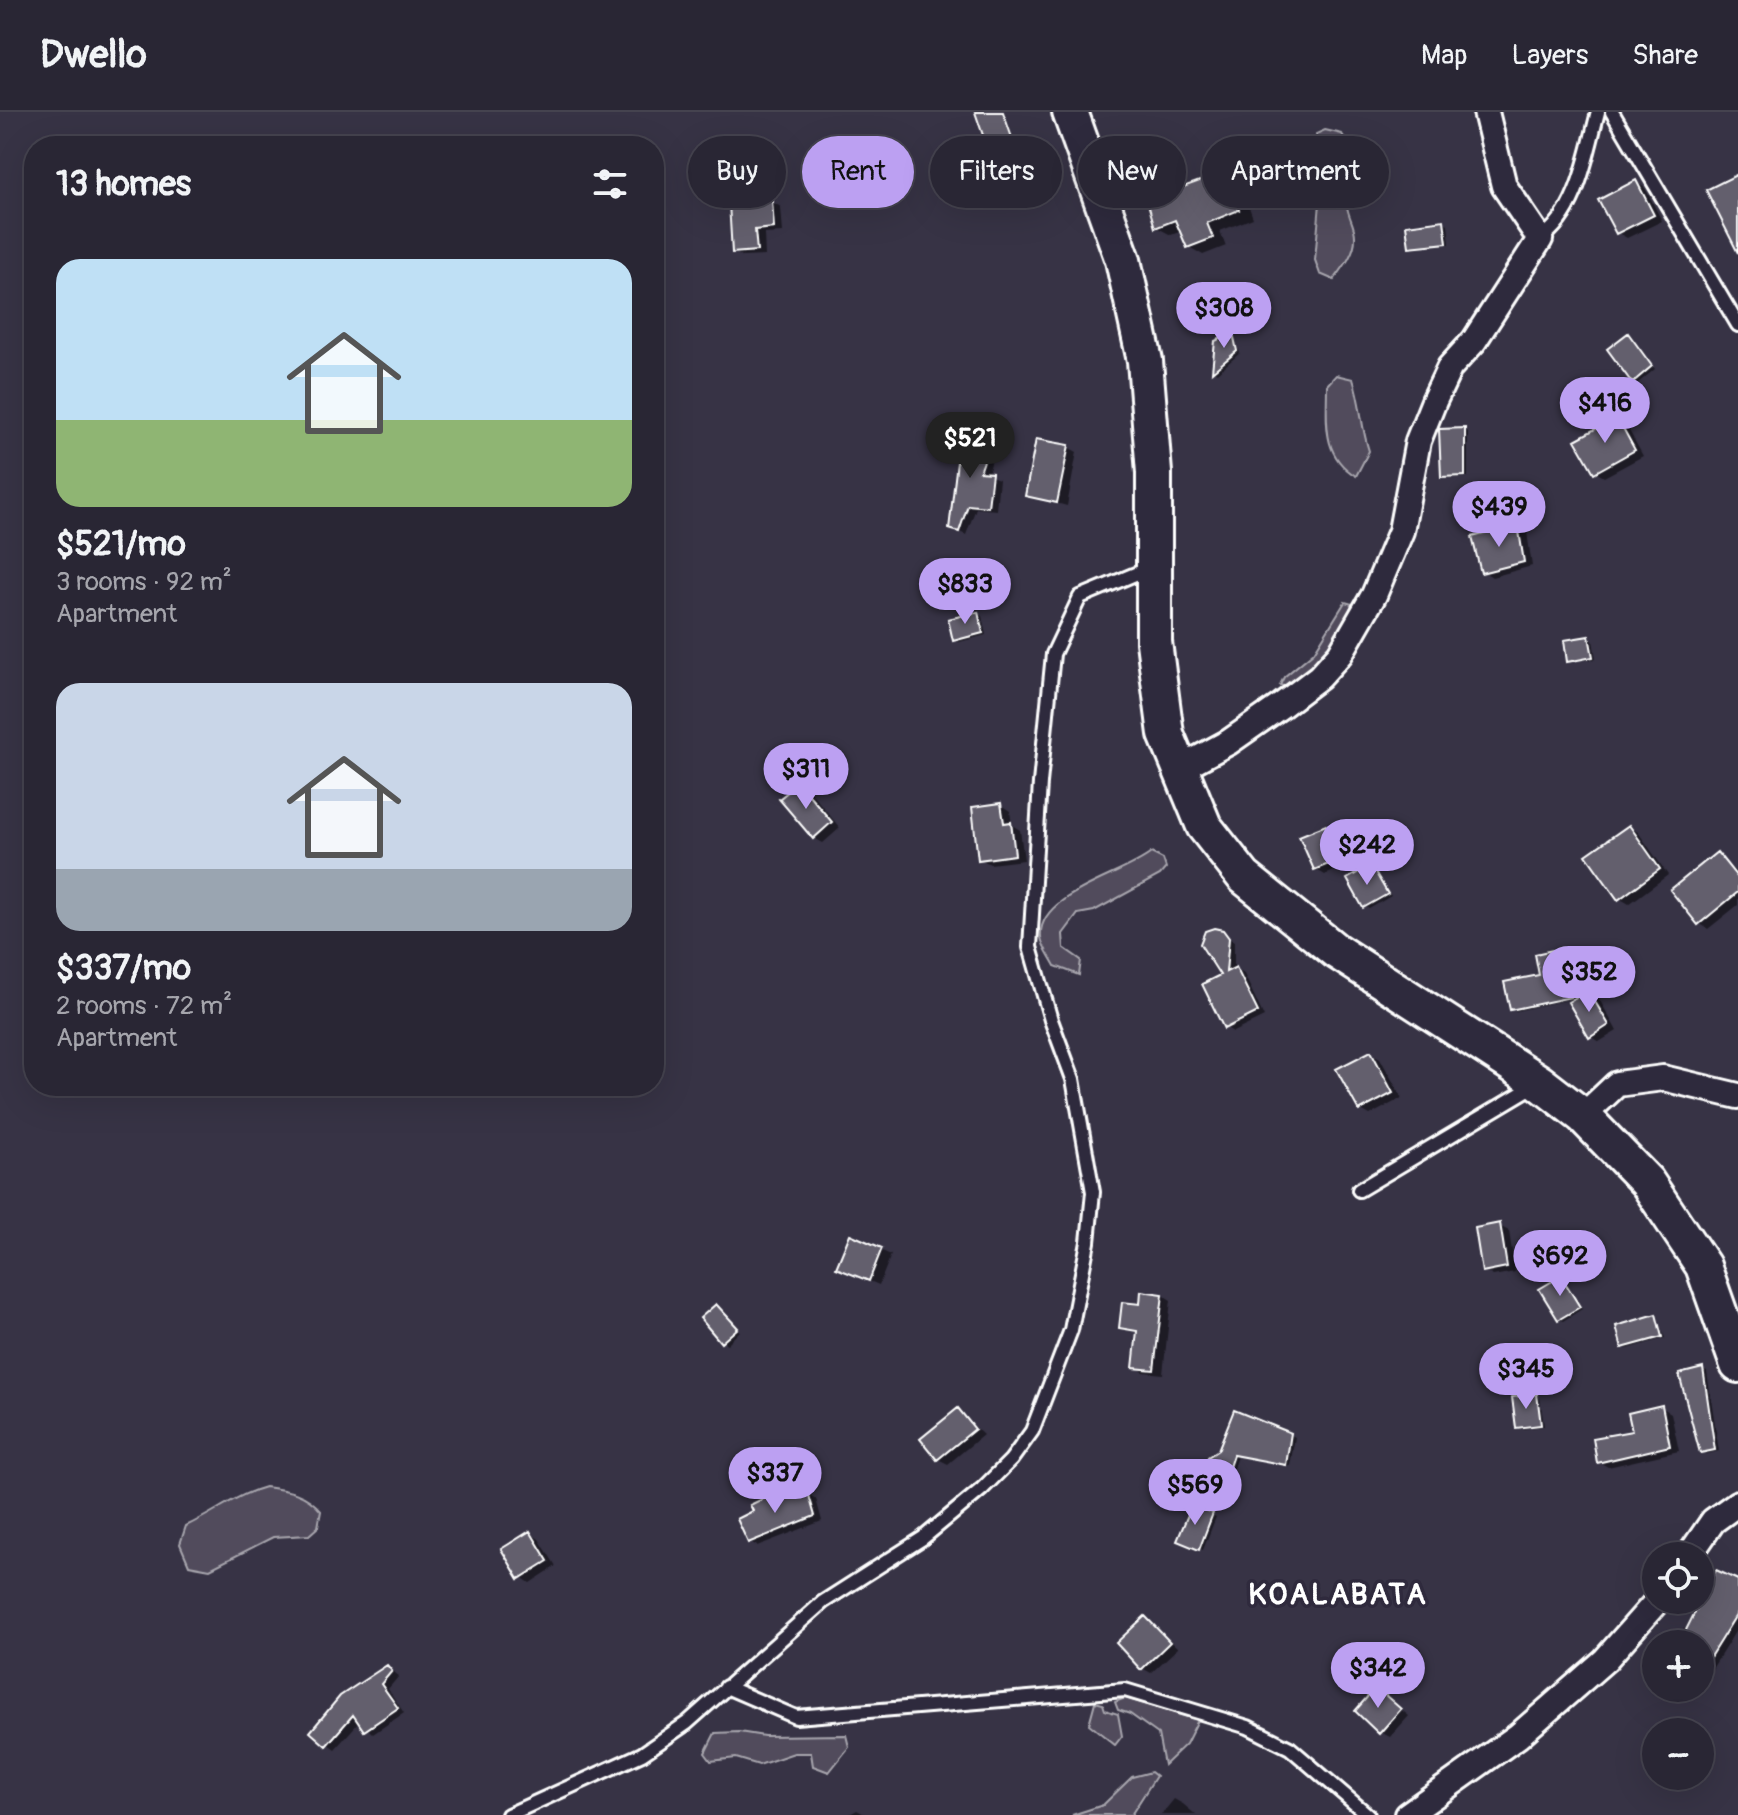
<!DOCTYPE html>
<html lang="en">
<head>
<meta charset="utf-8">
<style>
	:root { --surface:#292634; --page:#312e3c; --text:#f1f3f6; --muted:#a5a5ac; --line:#45434f; --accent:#bca0f2 }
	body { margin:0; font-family:Pangolin,sans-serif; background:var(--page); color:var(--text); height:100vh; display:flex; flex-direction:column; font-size:30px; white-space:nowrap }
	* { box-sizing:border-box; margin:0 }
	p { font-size:26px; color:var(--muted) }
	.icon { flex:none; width:44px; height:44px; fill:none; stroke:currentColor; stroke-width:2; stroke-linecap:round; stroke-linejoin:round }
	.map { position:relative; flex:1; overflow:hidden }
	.details { position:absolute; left:24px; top:24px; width:640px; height:960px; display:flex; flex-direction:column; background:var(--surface); border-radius:32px; box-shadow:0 8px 32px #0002,0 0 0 2px var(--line) }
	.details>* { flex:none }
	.hud { position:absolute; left:688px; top:24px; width:760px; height:72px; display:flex; gap:16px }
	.tools { position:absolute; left:1642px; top:1430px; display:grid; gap:16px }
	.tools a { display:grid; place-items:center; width:72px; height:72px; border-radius:50%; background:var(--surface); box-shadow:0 8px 32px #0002,0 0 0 2px var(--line); font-size:40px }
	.price { position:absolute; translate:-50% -68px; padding:0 18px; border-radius:28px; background:var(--accent); color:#111; font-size:26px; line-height:52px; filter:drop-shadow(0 2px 4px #0008) }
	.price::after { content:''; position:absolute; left:50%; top:48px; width:24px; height:18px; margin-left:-12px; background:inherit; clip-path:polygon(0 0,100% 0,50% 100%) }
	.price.on { background:#222; color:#fff }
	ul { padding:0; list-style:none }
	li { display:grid; align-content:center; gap:16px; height:424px; padding:0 32px }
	li span { display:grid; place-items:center; height:248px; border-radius:24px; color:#555 }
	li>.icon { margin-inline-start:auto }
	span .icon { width:144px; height:144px; fill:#fffc; stroke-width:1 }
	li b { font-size:34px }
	h2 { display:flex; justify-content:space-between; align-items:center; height:96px; padding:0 32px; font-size:34px }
	.chip { padding:0 28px; border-radius:36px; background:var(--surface); box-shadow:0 8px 32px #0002,0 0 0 2px var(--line); font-size:28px; line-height:72px }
	.chip.on { background:var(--accent); color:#111 }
	header { display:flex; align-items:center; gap:48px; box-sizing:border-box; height:112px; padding:0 40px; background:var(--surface); border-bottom:2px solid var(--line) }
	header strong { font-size:38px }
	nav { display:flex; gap:44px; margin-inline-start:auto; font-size:28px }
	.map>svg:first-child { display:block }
</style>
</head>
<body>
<header>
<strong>Dwello</strong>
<nav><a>Map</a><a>Layers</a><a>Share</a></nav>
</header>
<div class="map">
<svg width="1738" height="1703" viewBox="0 0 1738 1703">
	<rect width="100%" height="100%" fill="#373345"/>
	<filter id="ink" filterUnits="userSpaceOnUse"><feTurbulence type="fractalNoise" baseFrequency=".0125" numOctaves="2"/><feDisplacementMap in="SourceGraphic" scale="16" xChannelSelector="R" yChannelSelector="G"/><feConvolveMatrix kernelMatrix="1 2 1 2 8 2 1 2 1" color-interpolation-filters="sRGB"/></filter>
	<g filter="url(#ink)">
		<path fill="#514c5c" stroke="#a8a6ae" stroke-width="2" d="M1325 18 1342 22C1361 53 1345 64 1347 94 1348 104 1355 114 1355 124 1356 140 1343 156 1334 168L1320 162 1315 148 1322 68 1316 22Z
			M1336 263 1353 267C1361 291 1361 315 1369 339L1356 364C1321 343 1327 310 1327 273Z
			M1345 490 1352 492C1336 538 1322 543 1290 577L1280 573 1284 565 1314 540Z
			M1151 741 1163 747 1166 756 1160 763 1094 799 1078 802 1063 822 1064 836 1081 848 1079 863 1055 854C1051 846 1042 834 1041 825 1037 782 1123 764 1151 741Z
			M265 1375C288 1378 306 1381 321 1399L318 1415 309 1423 273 1425 210 1457 189 1453 180 1432 186 1414C214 1401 236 1383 265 1375Z
			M1125 1586 1198 1608 1186 1632 1164 1653 1158 1622 1130 1602 1118 1598 1115 1590Z
			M1095 1590 1103 1592 1105 1598 1118 1602 1122 1624 1115 1633 1089 1612Z
			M739 1620 764 1624 846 1623 849 1635 829 1660 813 1654 811 1641H794L759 1653 736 1646 711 1649 705 1641 715 1621Z
			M1151 1660 1156 1664 1131 1703H1072L1103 1693 1132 1665Z"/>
		<path fill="#0007" d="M1244 55 1259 64 1268 87 1249 95 1253 106 1220 119 1226 134 1203 143 1189 135 1182 119 1171 123 1156 115Z
			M1015 57 1019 60 1027 87 1007 93 1003 90Z
			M1636 70 1645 76 1662 109 1627 126 1618 121Z
			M772 90 781 95 783 121 764 122 765 144 743 145 734 140Z
			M1444 110 1448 112 1450 132 1410 134Z
			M1232 223 1240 241 1217 261 1214 259 1215 233 1219 227Z
			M1628 224 1655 257 1637 272 1633 270Z
			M1617 307 1626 313 1643 344 1604 365 1595 360Z
			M1464 318 1468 320V365L1447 366 1443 364Z
			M978 324 994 339 988 363 999 367 996 398 976 396 966 423 951 416Z
			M1068 335 1077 340 1067 394 1027 383Z
			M1517 415 1527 420 1532 454 1492 465 1483 459Z
			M978 502 982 504 986 523 959 530 955 527Z
			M1589 526 1593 528 1596 547 1569 549Z
			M799 673 809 678 840 716 823 731 814 726Z
			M1001 693 1010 699 1012 713 1020 718 1024 748 990 752 980 747Z
			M1325 715 1335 721 1348 753 1325 763 1315 757Z
			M1629 715 1638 720 1668 763 1629 792 1619 786Z
			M1717 742 1738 762V793L1708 817 1699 811Z
			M1371 755 1391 784 1369 797 1365 794Z
			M1214 818 1234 829V856L1244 862 1264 905 1233 920 1225 915 1223 864Z
			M1561 838 1565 840 1574 888 1588 880 1598 885 1617 919 1599 930 1590 924 1569 887 1516 899 1512 897Z
			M1371 941 1380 946 1402 986 1370 1003 1361 998Z
			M1499 1114 1509 1119 1515 1160 1493 1164 1484 1158Z
			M851 1125 891 1143 879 1173 848 1160Z
			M1561 1166 1582 1197 1563 1209 1559 1207Z
			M1163 1183 1171 1188 1163 1262 1144 1260 1136 1255 1139 1221 1121 1215 1142 1194Z
			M717 1194 740 1219 727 1232 723 1230Z
			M1656 1205 1665 1226 1627 1237 1623 1234Z
			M1703 1258 1707 1260 1719 1339 1706 1342 1702 1340Z
			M1536 1284 1540 1286 1544 1314 1522 1317 1518 1315Z
			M1661 1295 1671 1301 1679 1339 1608 1355 1599 1350Z
			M958 1299 983 1323 948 1352 938 1347Z
			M1291 1323 1295 1325 1290 1354 1237 1344 1231 1363 1216 1372 1213 1370 1206 1355 1210 1346Z
			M777 1382 785 1387 808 1382 816 1387 822 1409 757 1434 749 1429 755 1400Z
			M1212 1403 1216 1405 1203 1438 1184 1431Z
			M530 1421 539 1427 556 1454 530 1471 521 1465Z
			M1738 1471V1515L1712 1557 1700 1550V1532H1675L1684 1516 1688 1519Z
			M1146 1506 1178 1536 1151 1561 1142 1556Z
			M387 1555 399 1564 388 1577 404 1601 373 1622 360 1609 335 1637 312 1620Z
			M1377 1578 1409 1604 1390 1625 1380 1620Z
			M1174 1687 1183 1692 1196 1703H1161Z
			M857 1698 866 1703H848Z"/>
		<path fill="#635f6d" stroke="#fff" stroke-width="2" d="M975 0H1003L1017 40 1011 42 1024 85 1002 92 993 62 996 61Z
			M1244 53 1255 79 1235 87 1239 98 1207 111 1213 126 1187 136 1175 108 1155 116 1147 88Z
			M1738 62V141L1706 78Z
			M1636 68 1654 103 1616 122 1598 88Z
			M772 88 774 116 755 118 757 139 732 141 729 91Z
			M1444 108 1447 131 1409 135 1406 113Z
			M1233 221 1237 239 1212 260 1215 229Z
			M1628 221 1652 254 1632 271 1607 237Z
			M1617 305 1635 338 1594 361 1575 328Z
			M1465 316V364L1441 365 1439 317Z
			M969 322H978L985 328 988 338 980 360 992 361 988 395 968 393 959 420 949 417 959 333Z
			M1036 327 1069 333 1057 391 1025 384Z
			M1518 413 1524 450 1481 461 1472 425Z
			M978 500 983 521 953 529 948 507Z
			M1589 524 1593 545 1567 550 1564 528Z
			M799 671 832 710 813 727 779 687Z
			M1001 691 1004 711 1011 710 1015 743 978 748 972 695Z
			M1326 713 1339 748 1314 758 1299 724Z
			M1629 713 1660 757 1618 788 1586 743Z
			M1717 740 1738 766V780L1698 813 1670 778Z
			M1371 753 1388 782 1363 796 1347 767Z
			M1214 816 1223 818 1229 826 1226 860 1236 855 1258 900 1224 917 1202 872 1220 863 1200 832 1205 819Z
			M1562 836 1571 885 1510 898 1504 870 1539 863 1535 842Z
			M1588 878 1609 913 1589 926 1568 890Z
			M1371 939 1393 981 1359 999 1336 957Z
			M1500 1111 1507 1155 1482 1160 1475 1116Z
			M850 1122 882 1136 869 1169 836 1156Z
			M1561 1164 1580 1195 1558 1208 1539 1177Z
			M1141 1179 1163 1182 1154 1258 1133 1256 1137 1219 1119 1216 1122 1190 1140 1192Z
			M716 1192 738 1216 721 1231 700 1206Z
			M1656 1202 1662 1225 1622 1236 1616 1214Z
			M1703 1256 1715 1338 1700 1341 1679 1262Z
			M1537 1282 1541 1313 1516 1316 1512 1285Z
			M1662 1293 1670 1334 1597 1351 1593 1326 1632 1319 1628 1301Z
			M958 1296 975 1317 937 1348 920 1327Z
			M1234 1298 1291 1321 1286 1353 1233 1343 1227 1361 1211 1371 1204 1355 1208 1345 1218 1338Z
			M777 1380 781 1387 808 1380 815 1404 748 1431 737 1407 753 1399 750 1393Z
			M1192 1393 1213 1401 1199 1438 1177 1429Z
			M530 1419 548 1449 519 1467 501 1437Z
			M1716 1458 1738 1468V1500L1700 1561V1532H1679Z
			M1145 1504 1170 1530 1141 1558 1116 1531Z
			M387 1553 392 1559 381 1572 398 1596 364 1619 353 1603 326 1634 310 1620 340 1584Z
			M1376 1575 1401 1597 1379 1622 1355 1599Z"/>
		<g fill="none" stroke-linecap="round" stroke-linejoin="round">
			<defs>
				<path id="lane" d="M1612 0 1738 213
					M1540 127C1578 102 1587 41 1598 0
					M1359 1078 1537 972
					M726 1575 796 1605 1125 1578 1248 1615 1290 1636 1368 1703
					M508 1703 642 1642 687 1611 823 1490 923 1426 982 1377 1011 1348 1032 1319 1071 1218 1088 1130 1093 1080 1073 967 1051 908 1030 835 1040 671 1053 542 1080 485 1152 455"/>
				<path id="street" d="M1179 657 1229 630 1282 593 1319 565 1340 542 1374 483 1401 419 1418 329 1434 289 1450 255 1474 229 1540 127 1504 74 1486 0
					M1583 1004 1617 972 1663 966 1738 984
					M1689 1444 1713 1409 1738 1391
					M1407 1703 1518 1624 1605 1548 1658 1488"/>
				<path id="secondary" d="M1070 0 1123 148 1145 249 1154 361V530L1166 622 1204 714 1244 765 1336 839 1539 970 1583 1004 1647 1070 1703 1154 1738 1253"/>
			</defs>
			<use href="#lane" stroke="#fff" stroke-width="18"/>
			<use href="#street" stroke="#fff" stroke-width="30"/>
			<use href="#secondary" stroke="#fff" stroke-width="40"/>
			<use href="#lane" stroke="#2f2a3d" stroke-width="12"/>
			<use href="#street" stroke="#2f2a3d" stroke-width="24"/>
			<use href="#secondary" stroke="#2f2a3d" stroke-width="34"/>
		</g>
	</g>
	<g text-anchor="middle" stroke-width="7" stroke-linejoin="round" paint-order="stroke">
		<g font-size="30" font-weight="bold" letter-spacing="2" fill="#fff" stroke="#2f2a3d">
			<text x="1338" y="1492">KOALABATA</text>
		</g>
	</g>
</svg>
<div class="tools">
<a><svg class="icon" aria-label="locate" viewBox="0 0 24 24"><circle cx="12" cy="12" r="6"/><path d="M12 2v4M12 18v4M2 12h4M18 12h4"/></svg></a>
<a>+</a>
<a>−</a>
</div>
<b class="price" style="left:1224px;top:238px">$308</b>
<b class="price" style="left:1605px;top:333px">$416</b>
<b class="price on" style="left:970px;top:368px">$521</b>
<b class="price" style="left:1499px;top:437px">$439</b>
<b class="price" style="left:965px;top:514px">$833</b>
<b class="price" style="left:806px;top:699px">$311</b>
<b class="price" style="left:1367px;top:775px">$242</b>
<b class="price" style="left:1589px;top:902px">$352</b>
<b class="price" style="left:1560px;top:1186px">$692</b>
<b class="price" style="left:1526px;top:1299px">$345</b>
<b class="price" style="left:775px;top:1403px">$337</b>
<b class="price" style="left:1195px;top:1415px">$569</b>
<b class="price" style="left:1378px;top:1598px">$342</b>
<div class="hud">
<a class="chip">Buy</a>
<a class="chip on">Rent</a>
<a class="chip">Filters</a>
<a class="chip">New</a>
<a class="chip">Apartment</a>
</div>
<section class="details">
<h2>13 homes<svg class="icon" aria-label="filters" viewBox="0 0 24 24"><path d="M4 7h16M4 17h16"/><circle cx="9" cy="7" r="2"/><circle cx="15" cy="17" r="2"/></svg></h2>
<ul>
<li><span style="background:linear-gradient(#bfe0f5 65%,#8fb573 0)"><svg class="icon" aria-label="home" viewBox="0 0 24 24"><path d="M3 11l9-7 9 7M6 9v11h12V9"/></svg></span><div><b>$521/mo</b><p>3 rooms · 92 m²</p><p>Apartment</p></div></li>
<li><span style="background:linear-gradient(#c9d6e8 75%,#9aa5b1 0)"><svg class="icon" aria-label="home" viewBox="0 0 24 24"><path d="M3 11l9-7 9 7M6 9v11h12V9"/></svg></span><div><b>$337/mo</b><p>2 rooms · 72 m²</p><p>Apartment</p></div></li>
</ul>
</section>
</div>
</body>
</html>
